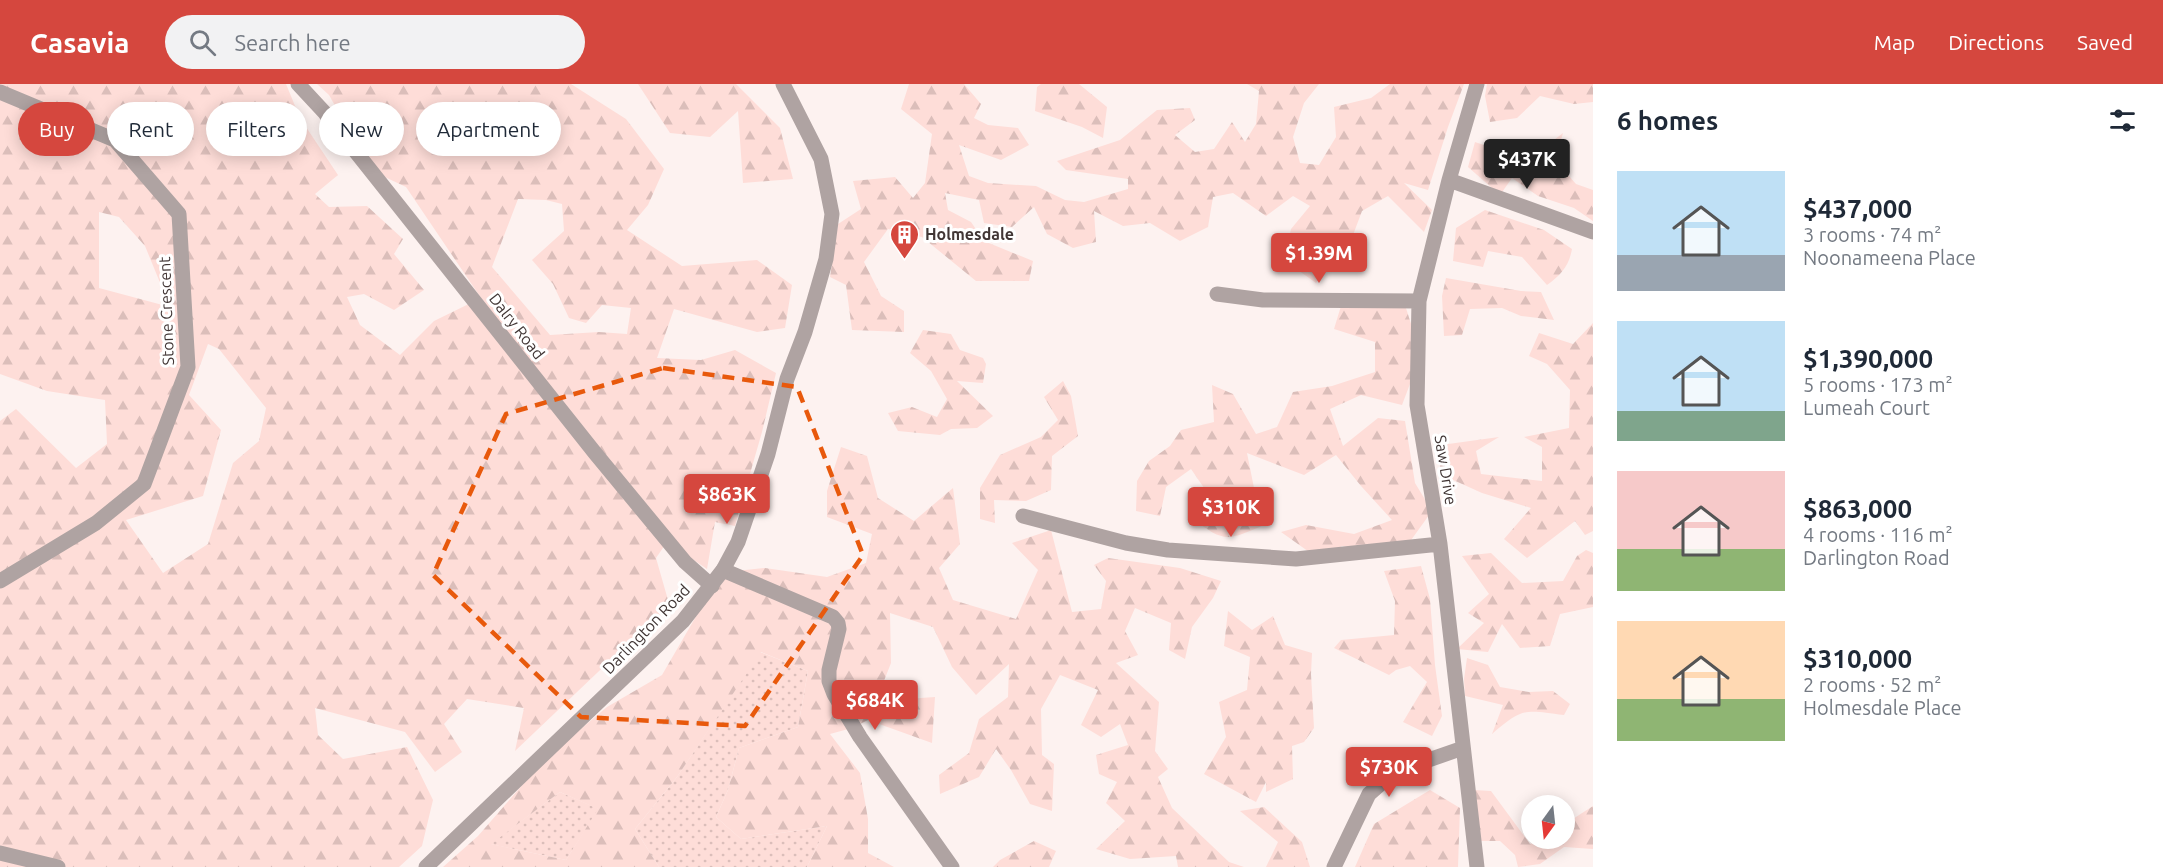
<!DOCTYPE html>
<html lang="en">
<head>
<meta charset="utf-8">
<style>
	:root { --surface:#fff; --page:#f2f2f3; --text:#1f2937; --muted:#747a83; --accent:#d5473e }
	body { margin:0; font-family:Ubuntu,sans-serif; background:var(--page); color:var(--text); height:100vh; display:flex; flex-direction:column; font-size:22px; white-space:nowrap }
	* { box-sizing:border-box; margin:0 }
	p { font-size:20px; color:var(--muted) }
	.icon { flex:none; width:33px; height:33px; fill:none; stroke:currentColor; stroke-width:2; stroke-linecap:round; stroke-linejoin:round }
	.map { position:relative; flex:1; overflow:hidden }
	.drawer { display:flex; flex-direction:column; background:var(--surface); width:570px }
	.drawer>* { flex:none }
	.top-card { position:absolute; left:18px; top:18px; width:570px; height:54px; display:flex; gap:12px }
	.needle { width:39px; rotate:195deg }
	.tools { position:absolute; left:1521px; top:711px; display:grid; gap:12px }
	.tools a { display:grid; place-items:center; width:54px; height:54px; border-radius:50%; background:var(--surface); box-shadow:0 3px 15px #0003; font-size:30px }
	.price { position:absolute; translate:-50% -51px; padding:0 14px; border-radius:6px; background:var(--accent); color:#fff; font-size:20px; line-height:39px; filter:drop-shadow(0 2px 3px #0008) }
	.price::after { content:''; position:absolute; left:50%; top:36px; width:18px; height:14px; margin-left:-9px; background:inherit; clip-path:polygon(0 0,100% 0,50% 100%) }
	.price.on { background:#222; color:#fff }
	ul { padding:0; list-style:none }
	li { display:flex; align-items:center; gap:18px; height:150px; padding:0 24px }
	li span { display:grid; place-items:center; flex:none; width:168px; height:120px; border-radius:0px; color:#555 }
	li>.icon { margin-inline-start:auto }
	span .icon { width:72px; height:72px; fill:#fffc; stroke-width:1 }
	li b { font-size:26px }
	h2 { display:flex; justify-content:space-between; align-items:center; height:72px; padding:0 24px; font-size:26px }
	.pill { padding:0 21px; border-radius:27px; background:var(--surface); box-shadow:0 3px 15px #0003; font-size:21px; line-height:54px }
	.pill.on { background:var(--accent); color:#fff }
	header { display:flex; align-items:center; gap:36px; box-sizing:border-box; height:84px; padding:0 30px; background:var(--accent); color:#fff }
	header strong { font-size:28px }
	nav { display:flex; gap:33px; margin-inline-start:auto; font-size:21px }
	.search { width:420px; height:54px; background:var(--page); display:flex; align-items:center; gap:15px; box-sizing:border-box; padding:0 21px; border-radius:33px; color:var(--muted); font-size:22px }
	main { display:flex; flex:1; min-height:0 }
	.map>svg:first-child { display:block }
</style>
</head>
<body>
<header>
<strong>Casavia</strong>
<div class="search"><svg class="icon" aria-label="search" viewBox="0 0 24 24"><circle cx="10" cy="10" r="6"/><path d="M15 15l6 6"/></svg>Search here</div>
<nav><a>Map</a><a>Directions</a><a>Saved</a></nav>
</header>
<main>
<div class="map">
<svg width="1593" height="783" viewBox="0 0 1593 783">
	<defs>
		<pattern id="grass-dots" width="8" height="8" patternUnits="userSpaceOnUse" patternTransform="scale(1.5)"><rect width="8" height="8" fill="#feddd8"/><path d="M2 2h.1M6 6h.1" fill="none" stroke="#dbbeba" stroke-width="1.8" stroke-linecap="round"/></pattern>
		<pattern id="forest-firs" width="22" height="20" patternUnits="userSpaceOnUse" patternTransform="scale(1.5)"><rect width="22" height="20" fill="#feddd8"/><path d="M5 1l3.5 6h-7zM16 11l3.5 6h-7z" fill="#dbbeba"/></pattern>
	</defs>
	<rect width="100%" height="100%" fill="#fdf2f0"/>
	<path fill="url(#grass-dots)" d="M760 568 808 587 798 643 739 664 728 706 716 733 741 755 827 742 807 783H659L635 745 677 693Z
		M560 708 599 725 566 776 490 760Z"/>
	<path fill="url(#forest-firs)" fill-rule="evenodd" d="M0 0H286L300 34 338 91 315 110 329 123 367 122 403 155 394 170 424 206 394 226 364 210 347 213 360 241 400 271 434 237 481 214 406 103 372 87 329 11 317 0H571L626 35 664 85 648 121 627 146 682 182 757 176 792 201 785 244 757 248 674 225 657 274 701 276 735 266 776 289 762 348 735 442 715 438 707 485 667 458 656 474 670 523 618 569 515 667 524 624 467 615 444 640 462 668 435 688 405 648 315 624 318 651 343 675 407 663 433 716 422 762 399 783H0V337L16 325 76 384 107 360 105 316 47 307 0 290ZM518 115 546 116 562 120 564 147 532 176 553 200 569 234 586 239 602 221 631 224 627 250 599 248 550 251 492 183ZM99 128 119 133 145 162 170 223 99 204ZM208 260 219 265 266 324 259 357 233 379 208 460 163 489 126 436 203 412 221 346 189 311Z
		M638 0H736L780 44 793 95 743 99 738 27 710 53 670 49Z
		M909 0H964L981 20 974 34 988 41 1018 44 1029 61 1001 76 959 61 969 92 988 99 1036 102 1065 116 1084 118 1128 105V95L1066 86 1057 77 1120 56 1157 26 1190 24 1195 36 1175 51 1195 68 1214 65 1232 38 1245 58 1256 40 1259 7 1247 0H1319L1304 19 1293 53 1300 79 1319 81 1336 53 1334 23 1371 14 1390 0H1464L1448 43 1428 106 1404 99 1432 126 1424 148 1388 112 1362 127 1350 159 1316 199 1284 176 1291 145 1310 122 1293 112 1266 132 1233 109 1213 113 1208 143 1180 157 1150 139 1123 142 1094 127 1096 158 1073 164 1047 150 1034 123 1012 143 984 139 979 116 945 109 948 126 971 138 984 157 1033 177 1029 197H976L922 153 888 145 864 178 881 212 904 227V248L852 246 846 201 830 193 838 140 861 125 853 97 895 93 913 114 925 99 932 50 901 25Z
		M1041 0H1079L1107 23 1103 54 1082 43 1035 27 1037 3Z
		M1487 0H1593V18L1574 20 1540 12 1517 34 1490 38 1485 12Z
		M1563 49 1555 76 1576 100 1593 106V137L1574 124 1538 112 1512 94 1500 111 1468 83 1475 58 1504 68 1541 66Z
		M1485 126 1544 146 1572 165C1569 182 1561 191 1547 201L1522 173 1488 167 1483 183 1453 177 1456 144Z
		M1446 194 1521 207 1541 208 1554 236 1521 232 1502 224 1470 225 1462 251 1444 252 1442 212Z
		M1405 221 1413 246V292L1402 321 1361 311 1330 325 1343 362 1378 334 1405 337 1415 399 1432 427 1401 470 1342 462 1319 475 1281 448 1306 441 1354 450 1392 436 1361 402 1336 371 1304 391 1247 369 1254 404 1264 441C1227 457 1224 459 1192 434L1211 414 1191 385 1166 403 1160 432 1136 427 1137 397 1149 377 1170 362 1181 346 1214 338 1212 301 1233 310 1256 350 1277 343 1293 308 1332 302 1375 288V258L1334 245 1341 222Z
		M1593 239V447L1585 451 1575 437 1527 474 1504 455 1531 424 1482 409 1440 390 1441 361 1499 353 1476 367 1481 390 1542 397V363L1524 353 1569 344 1570 306 1547 280 1529 272 1539 249 1573 260Z
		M923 246 951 250 960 266 983 274 986 280 983 299 957 297 993 332 977 344 951 345 940 351 898 347 888 329 912 323 937 333 947 315 931 287 910 269Z
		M1063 297 1071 312 1078 352 1052 372 1051 406 1026 417 994 416 995 439 980 435V404L1000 371 1041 353 1058 336 1044 313Z
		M841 363 867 372 878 414 914 437 953 404 960 460 939 484 953 516 1016 535 1038 486 1012 459 1051 446 1072 528 1101 525 1106 497 1094 481 1108 474 1180 484 1221 497 1213 514 1192 543 1185 575 1169 566 1171 539 1135 524 1125 547 1138 571 1116 579 1159 618 1155 667 1168 685 1158 693 1172 724 1229 778 1244 783H1178L1176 772 1130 775 1096 765 1125 737 1106 719 1117 698 1099 690 1096 671 1128 661 1120 640 1101 653 1081 641 1098 606 1060 591 1041 625 1042 671 1054 680 1052 727 1030 720 1011 686 996 665 979 693 940 710 939 691 969 669 979 635 1008 613 1009 580 976 611 952 583 933 543 890 529 891 579 876 617 935 613 932 659 868 636 852 644 830 650 860 689 868 735V769L894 783H807L827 742 741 755 716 733 728 706 739 664 798 643 808 587 761 568 677 693 635 745 659 783H443L478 752 546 674 607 623 662 591 698 529 726 488 765 484 827 493 866 479 872 450 827 433V407ZM560 708 598 725 566 776 491 760Z
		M1586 466 1593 469V523L1560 530 1550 562 1520 564 1502 540 1488 568 1457 565 1484 539 1468 529 1489 510 1462 472 1491 469 1522 499 1563 497 1577 472Z
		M1421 482 1430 515 1435 581 1442 632 1432 652 1403 638 1427 598 1410 582 1396 586 1389 591 1334 564 1341 556 1394 551 1395 517 1384 487Z
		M1228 527 1252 546 1273 532 1285 561 1312 569 1311 590 1314 644 1304 658 1292 662 1293 695 1266 708V698L1256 718 1204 690 1226 653 1219 618 1247 606 1250 573 1224 562Z
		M1467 574 1488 581 1500 603 1529 608 1553 607 1570 620 1564 631C1525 626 1523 623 1492 650L1503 621 1465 612 1464 595Z
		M1430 706 1460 724 1458 783H1355L1374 740Z
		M1474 706 1491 707 1530 760 1541 755 1564 754 1565 740 1593 722V765L1564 763 1540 780 1518 783 1515 771 1500 757H1480Z
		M1264 723 1302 758 1310 783H1266L1278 758 1240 727Z
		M1034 757 1056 767 1049 783H993L1000 776Z"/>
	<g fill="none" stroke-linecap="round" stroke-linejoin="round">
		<path stroke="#afa3a2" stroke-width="15" d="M298 0 325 29 595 369 685 478 712 502
			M0 8 115 56 179 130 188 283 144 400 96 439 0 497
			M1449 96 1593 148
			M1217 210 1263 216 1419 217
			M1023 432 1126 459 1168 466 1296 475 1440 460
			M723 486 833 533 838 539 839 545 829 586V597L834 610 860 653 952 783
			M0 769 58 783
			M1334 783 1369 710 1394 688 1463 664
			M1477 783 1440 460 1417 321 1419 217 1449 96 1477 0"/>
		<path stroke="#afa3a2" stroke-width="15" d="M426 783 683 537 723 486 738 458 768 370 787 295 805 248 826 175 832 130 821 75 783 0"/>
	</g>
	<path fill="none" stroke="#e8590c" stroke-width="4.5" stroke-dasharray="12 8" stroke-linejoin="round" d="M663 284 797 303 863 471 745 642 581 633 433 491 506 330Z"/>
	<defs>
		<symbol id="building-pin" viewBox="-11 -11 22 30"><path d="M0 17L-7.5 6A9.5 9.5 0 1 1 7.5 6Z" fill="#d5473e" stroke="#fff"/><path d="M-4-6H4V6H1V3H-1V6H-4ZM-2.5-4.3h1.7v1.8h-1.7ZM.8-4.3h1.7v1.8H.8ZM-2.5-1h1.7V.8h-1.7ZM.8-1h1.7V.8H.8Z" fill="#fff"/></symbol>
	</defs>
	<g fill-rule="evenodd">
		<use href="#building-pin" x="888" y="134" width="33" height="45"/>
	</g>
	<g text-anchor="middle" stroke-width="6" stroke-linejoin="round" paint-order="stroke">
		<g font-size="16" font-weight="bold" fill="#413635" stroke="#fff" text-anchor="start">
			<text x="925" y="156">Holmesdale</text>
		</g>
		<g font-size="16" fill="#413635" stroke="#fff">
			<text transform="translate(166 227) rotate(-92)" y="6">Stone Crescent</text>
			<text transform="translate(517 242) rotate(52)" y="6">Dalry Road</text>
			<text transform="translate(1446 386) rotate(81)" y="6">Saw Drive</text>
			<text transform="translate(646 545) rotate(-46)" y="6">Darlington Road</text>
		</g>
	</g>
</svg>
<div class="tools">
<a><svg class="needle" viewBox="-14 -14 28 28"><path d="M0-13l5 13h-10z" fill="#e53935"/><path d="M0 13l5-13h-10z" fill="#747a83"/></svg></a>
</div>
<b class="price on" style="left:1527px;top:106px">$437K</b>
<b class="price" style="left:1319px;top:200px">$1.39M</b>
<b class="price" style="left:727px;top:441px">$863K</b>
<b class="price" style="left:1231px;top:454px">$310K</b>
<b class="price" style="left:875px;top:647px">$684K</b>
<b class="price" style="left:1389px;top:714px">$730K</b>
<div class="top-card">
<a class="pill on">Buy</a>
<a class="pill">Rent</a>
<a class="pill">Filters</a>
<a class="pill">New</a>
<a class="pill">Apartment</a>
</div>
</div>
<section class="drawer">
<h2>6 homes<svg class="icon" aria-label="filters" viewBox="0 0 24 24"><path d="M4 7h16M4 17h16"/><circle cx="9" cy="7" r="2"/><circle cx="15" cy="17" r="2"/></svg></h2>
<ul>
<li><span style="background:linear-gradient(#bfe0f5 70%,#9aa5b1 0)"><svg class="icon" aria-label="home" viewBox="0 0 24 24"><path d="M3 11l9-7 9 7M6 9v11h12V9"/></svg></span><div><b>$437,000</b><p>3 rooms · 74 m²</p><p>Noonameena Place</p></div></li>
<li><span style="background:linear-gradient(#bfe0f5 75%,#7fa58c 0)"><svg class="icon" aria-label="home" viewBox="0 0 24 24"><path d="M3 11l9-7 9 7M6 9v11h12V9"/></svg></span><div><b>$1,390,000</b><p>5 rooms · 173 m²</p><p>Lumeah Court</p></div></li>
<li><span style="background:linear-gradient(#f6c9c9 65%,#8fb573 0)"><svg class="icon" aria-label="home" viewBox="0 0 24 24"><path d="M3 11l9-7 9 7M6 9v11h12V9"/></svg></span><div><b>$863,000</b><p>4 rooms · 116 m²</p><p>Darlington Road</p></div></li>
<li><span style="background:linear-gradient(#ffd9b3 65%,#8fb573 0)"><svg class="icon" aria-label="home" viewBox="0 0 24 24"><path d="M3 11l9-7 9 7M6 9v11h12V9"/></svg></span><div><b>$310,000</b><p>2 rooms · 52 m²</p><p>Holmesdale Place</p></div></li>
</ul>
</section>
</main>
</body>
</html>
